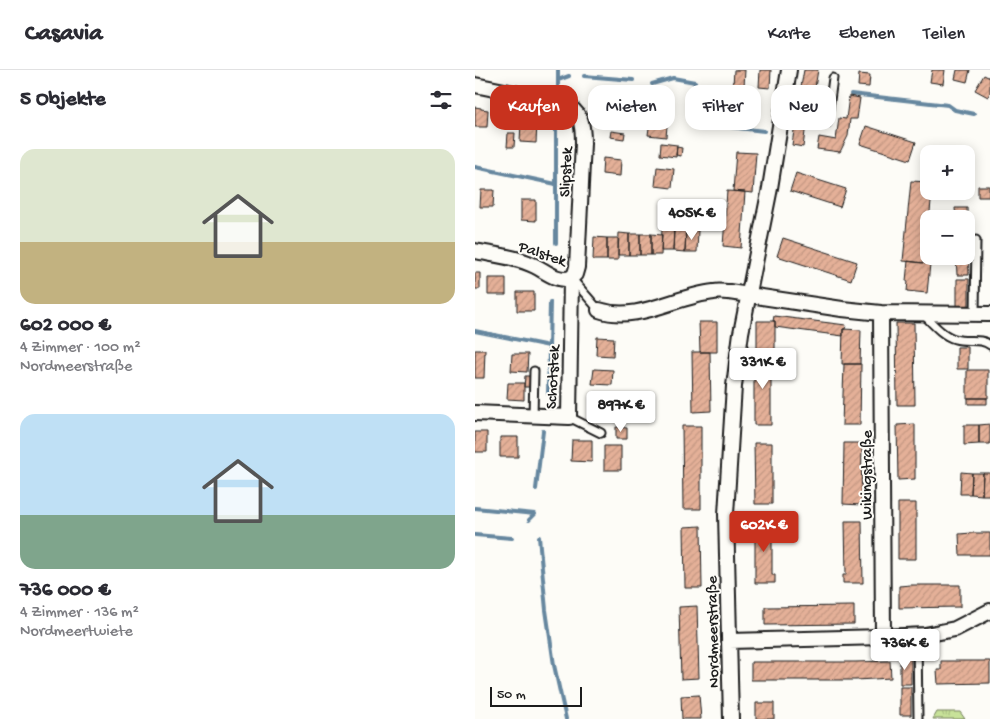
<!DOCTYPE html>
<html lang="de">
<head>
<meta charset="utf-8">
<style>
	:root { --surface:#fff; --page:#f2f2f3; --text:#2b2b33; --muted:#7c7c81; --line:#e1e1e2; --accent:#c8321e }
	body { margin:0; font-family:"Gochi Hand",sans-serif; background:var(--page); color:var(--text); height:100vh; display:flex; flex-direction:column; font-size:19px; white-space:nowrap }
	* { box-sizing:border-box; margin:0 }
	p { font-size:16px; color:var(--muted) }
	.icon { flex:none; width:28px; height:28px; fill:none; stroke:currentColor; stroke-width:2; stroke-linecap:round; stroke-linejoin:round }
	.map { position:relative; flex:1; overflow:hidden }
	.details { display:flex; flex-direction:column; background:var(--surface); width:475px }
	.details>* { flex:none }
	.banner { position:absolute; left:15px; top:15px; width:425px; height:45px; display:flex; gap:10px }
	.buttons { position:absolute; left:445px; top:75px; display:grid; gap:10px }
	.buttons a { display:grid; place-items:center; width:55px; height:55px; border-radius:10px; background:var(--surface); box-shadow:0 2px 12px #0003; font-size:25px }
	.scale { position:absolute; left:15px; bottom:12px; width:92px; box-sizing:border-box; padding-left:5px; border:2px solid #1c1c1c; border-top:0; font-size:14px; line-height:18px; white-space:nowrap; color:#1c1c1c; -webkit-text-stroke:4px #fdfcf7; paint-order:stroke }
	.price { position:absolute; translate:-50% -42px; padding:0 11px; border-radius:5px; background:#fff; color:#222; font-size:16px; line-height:32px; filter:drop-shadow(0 1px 2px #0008) }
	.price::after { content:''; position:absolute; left:50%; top:30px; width:15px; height:11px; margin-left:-8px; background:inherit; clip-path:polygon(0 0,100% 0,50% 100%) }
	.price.active { background:var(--accent); color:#fff }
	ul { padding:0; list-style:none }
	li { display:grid; align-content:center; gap:10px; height:265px; padding:0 20px }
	li span { display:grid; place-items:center; height:155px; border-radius:15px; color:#555 }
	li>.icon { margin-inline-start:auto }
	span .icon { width:90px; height:90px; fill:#fffc; stroke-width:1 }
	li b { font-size:21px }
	h2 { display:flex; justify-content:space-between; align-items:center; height:60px; padding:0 20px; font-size:21px }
	.pill { padding:0 18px; border-radius:15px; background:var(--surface); box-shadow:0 2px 12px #0003; font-size:18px; line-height:45px }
	.pill.active { background:var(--accent); color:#fff }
	header { display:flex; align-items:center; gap:30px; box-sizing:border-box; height:70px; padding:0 25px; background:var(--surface); border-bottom:1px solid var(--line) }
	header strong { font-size:24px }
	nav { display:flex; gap:28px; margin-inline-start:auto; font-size:18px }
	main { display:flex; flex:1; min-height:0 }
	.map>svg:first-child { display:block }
</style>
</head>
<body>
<header>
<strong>Casavia</strong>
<nav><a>Karte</a><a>Ebenen</a><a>Teilen</a></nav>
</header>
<main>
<section class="details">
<h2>5 Objekte<svg class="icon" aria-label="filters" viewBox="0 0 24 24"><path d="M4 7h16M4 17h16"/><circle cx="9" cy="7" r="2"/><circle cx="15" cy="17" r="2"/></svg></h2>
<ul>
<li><span style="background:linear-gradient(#dfe7d0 60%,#c2b280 0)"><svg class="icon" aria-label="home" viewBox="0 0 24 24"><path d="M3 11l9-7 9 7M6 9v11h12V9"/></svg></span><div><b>602 000 €</b><p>4 Zimmer · 100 m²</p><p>Nordmeerstraße</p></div></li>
<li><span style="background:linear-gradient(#bfe0f5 65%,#7fa58c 0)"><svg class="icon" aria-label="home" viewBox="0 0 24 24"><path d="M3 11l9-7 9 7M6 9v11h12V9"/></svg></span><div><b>736 000 €</b><p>4 Zimmer · 136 m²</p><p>Nordmeertwiete</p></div></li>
</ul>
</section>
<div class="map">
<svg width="515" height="649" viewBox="0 0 515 649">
	<defs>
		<pattern id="park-tufts" width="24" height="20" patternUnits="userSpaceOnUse" patternTransform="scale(1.25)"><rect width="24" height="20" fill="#c8e299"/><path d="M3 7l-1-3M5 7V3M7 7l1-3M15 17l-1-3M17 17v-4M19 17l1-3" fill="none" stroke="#abc183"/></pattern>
		<pattern id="building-hatch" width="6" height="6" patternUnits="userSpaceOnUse" patternTransform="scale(1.25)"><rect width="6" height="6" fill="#e4b098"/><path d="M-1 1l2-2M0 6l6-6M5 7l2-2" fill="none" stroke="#c39782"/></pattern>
	</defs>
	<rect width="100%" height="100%" fill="#fdfcf7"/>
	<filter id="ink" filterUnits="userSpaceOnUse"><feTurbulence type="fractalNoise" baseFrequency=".02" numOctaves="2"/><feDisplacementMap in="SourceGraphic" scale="10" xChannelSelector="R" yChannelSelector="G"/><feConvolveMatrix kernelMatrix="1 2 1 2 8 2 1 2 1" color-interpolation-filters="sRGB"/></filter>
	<g filter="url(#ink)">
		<path fill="url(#park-tufts)" stroke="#727f5a" d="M462 642H485L490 649H458Z"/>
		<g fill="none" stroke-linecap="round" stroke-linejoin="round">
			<path stroke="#66879f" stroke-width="4" d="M83 0V17
				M109 6 158 10
				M83 10 94 6
				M177 14 198 8 220 12 217 49 221 53 289 61
				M376 24 473 35 480 40 499 44
				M253 56 257 16
				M0 97 81 114
				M81 173V57
				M0 261 74 276
				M73 324 75 232
				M61 419 68 361
				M0 438 60 444
				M54 450 60 444
				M0 465 37 468
				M64 467 71 540 79 595 91 649"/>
		</g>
		<path fill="url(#building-hatch)" stroke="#1c1c1c" d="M259 0H270L269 16 258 15Z
			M285 0H296L295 18 284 17Z
			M329 0H343L335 46 321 44Z
			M457 0H470L468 14 455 12Z
			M482 0H495L492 12 480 9Z
			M384 4 395 5 394 17 383 16Z
			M509 5 515 8V22L513 27 500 20Z
			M374 26 385 28 382 49H375L373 66 365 82 342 79 344 67 361 70 364 48 371 49Z
			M0 37 6 38V39L13 40 12 57H0Z
			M142 40 156 41 155 49 142 48Z
			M176 43 193 45 191 67 173 65Z
			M46 52 62 53 61 73 45 72Z
			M320 53 331 54 328 77 317 75Z
			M391 56 441 72 435 90 385 74Z
			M136 61 150 63 149 69 135 67Z
			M33 63H40L39 77H32Z
			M186 73 202 75 201 87 185 85Z
			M202 77 207 78 206 86 201 85Z
			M261 82 281 83 278 123 258 121Z
			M128 88 146 90 145 106 127 104Z
			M182 97 199 99 197 118 180 116Z
			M321 103 371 119 365 137 315 121Z
			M436 111 454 112V121H457L450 193 428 191Z
			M503 116H514V127H503Z
			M6 120H19L18 137H5Z
			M252 121 270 122 266 178 248 176Z
			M46 130H61V151L46 150Z
			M480 138H492L494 205H482L481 186H491V149H481Z
			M187 159H199L198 181H186Z
			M199 159 211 160 210 182 198 181Z
			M211 160H223L222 182H210Z
			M144 163 154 164V185H143Z
			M154 164H165V185H154Z
			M165 164H176V185H165Z
			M176 164 187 165 186 185H176Z
			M119 167 132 168V190H118Z
			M132 168H143V190H132Z
			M308 168 382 192 376 210 302 186Z
			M433 191 455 194 452 223 432 221 433 211H431Z
			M0 203H5V219H0Z
			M13 208H31V225H13Z
			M482 209H494V236H482Z
			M42 222H59V241H42Z
			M299 246 371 255 370 259H368V266L300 257V251H298Z
			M282 251H300V286H282Z
			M224 252H242V282H225Z
			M421 253H439L440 335H422Z
			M368 259 386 260 385 294H367Z
			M122 267 139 268 138 286 121 285Z
			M482 277H493V299H482Z
			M0 280H10L9 308H0Z
			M217 282H235L236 341 218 342Z
			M37 284H53L52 302 36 301Z
			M279 286H296V355H279Z
			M369 294H386L385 355H367Z
			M119 299 138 300 137 315 117 314Z
			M492 300H513V328H492Z
			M50 306H55V317H49Z
			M33 313H49V330L32 329Z
			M493 328H512V334H493Z
			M118 330 137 331 136 346 117 345Z
			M440 354V409L423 410 422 355Z
			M515 354V374H504V355Z
			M489 355H504V374L489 375Z
			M207 356H226V439H208Z
			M141 357 152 358V369H141Z
			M0 362H12V382H0Z
			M25 367H43V387H25Z
			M97 370H117V392L96 391Z
			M279 373H297V434H280Z
			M369 373H387L386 435 368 434Z
			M129 376H146V400H129Z
			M486 402 497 403 496 424H485Z
			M497 403H508L507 425 496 424Z
			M508 403H515V425H507Z
			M423 433H441V489H423Z
			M370 451H387L388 513H368V505H371Z
			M280 452H297V505H300V513H280Z
			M226 456 227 518H210L209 457Z
			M497 463H515V485H485L484 464Z
			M436 515H485V537L424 538V516Z
			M222 536 224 608 206 609 204 537Z
			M379 536V554L290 555V537Z
			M425 588H436V614H425Z
			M415 591 416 608 381 610H276V592H380Z
			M466 591H515V613L463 614 462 600H466Z
			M425 617H436V645H425Z
			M224 625 226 649H207L206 626Z
			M281 633H299V649H281Z"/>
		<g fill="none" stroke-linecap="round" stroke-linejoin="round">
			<defs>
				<path id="service" d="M307 45 352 53 358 8
					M98 210 124 240
					M500 244 501 170
					M449 245C458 254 468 266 480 269 492 273 505 267 515 275
					M58 346 59 301
					M94 347 126 363
					M442 565 443 649"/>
				<path id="minor" d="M0 15 87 33C107 42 108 54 108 73L102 197 100 204 96 208
					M0 181C20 185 42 187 60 196 72 202 82 212 96 208
					M124 240C163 253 200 226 239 222 244 221 249 222 254 222L367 239 406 243 515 244
					M406 243 408 567
					M0 343 94 347 96 208
					M254 571 408 567 450 565 480 559 515 541
					M256 649 251 444 259 316 266 263 295 118 314 0"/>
			</defs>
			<use href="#service" stroke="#1c1c1c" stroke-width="11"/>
			<use href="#minor" stroke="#1c1c1c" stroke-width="18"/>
			<use href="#service" stroke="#fdfcf7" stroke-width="7"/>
			<use href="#minor" stroke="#fdfcf7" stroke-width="14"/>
		</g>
	</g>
	<g text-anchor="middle" stroke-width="4" stroke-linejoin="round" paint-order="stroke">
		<g font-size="16" fill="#1c1c1c" stroke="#fdfcf7">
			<text transform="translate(89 102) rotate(-87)" y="6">Slipstek</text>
			<text transform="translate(68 182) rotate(19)" y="6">Palstek</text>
			<text transform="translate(76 307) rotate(-87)" y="6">Schotstek</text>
			<text transform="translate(390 405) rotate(-90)" y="6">Wikingstraße</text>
			<text transform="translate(236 562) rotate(-91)" y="6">Nordmeerstraße</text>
		</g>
	</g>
</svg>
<div class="buttons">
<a>+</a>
<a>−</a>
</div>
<div class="scale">50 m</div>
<b class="price" style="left:217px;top:171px">405K €</b>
<b class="price" style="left:288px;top:320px">331K €</b>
<b class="price" style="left:146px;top:363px">897K €</b>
<b class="price active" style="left:289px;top:483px">602K €</b>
<b class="price" style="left:430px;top:601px">736K €</b>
<div class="banner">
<a class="pill active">Kaufen</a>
<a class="pill">Mieten</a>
<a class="pill">Filter</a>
<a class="pill">Neu</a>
</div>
</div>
</main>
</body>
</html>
